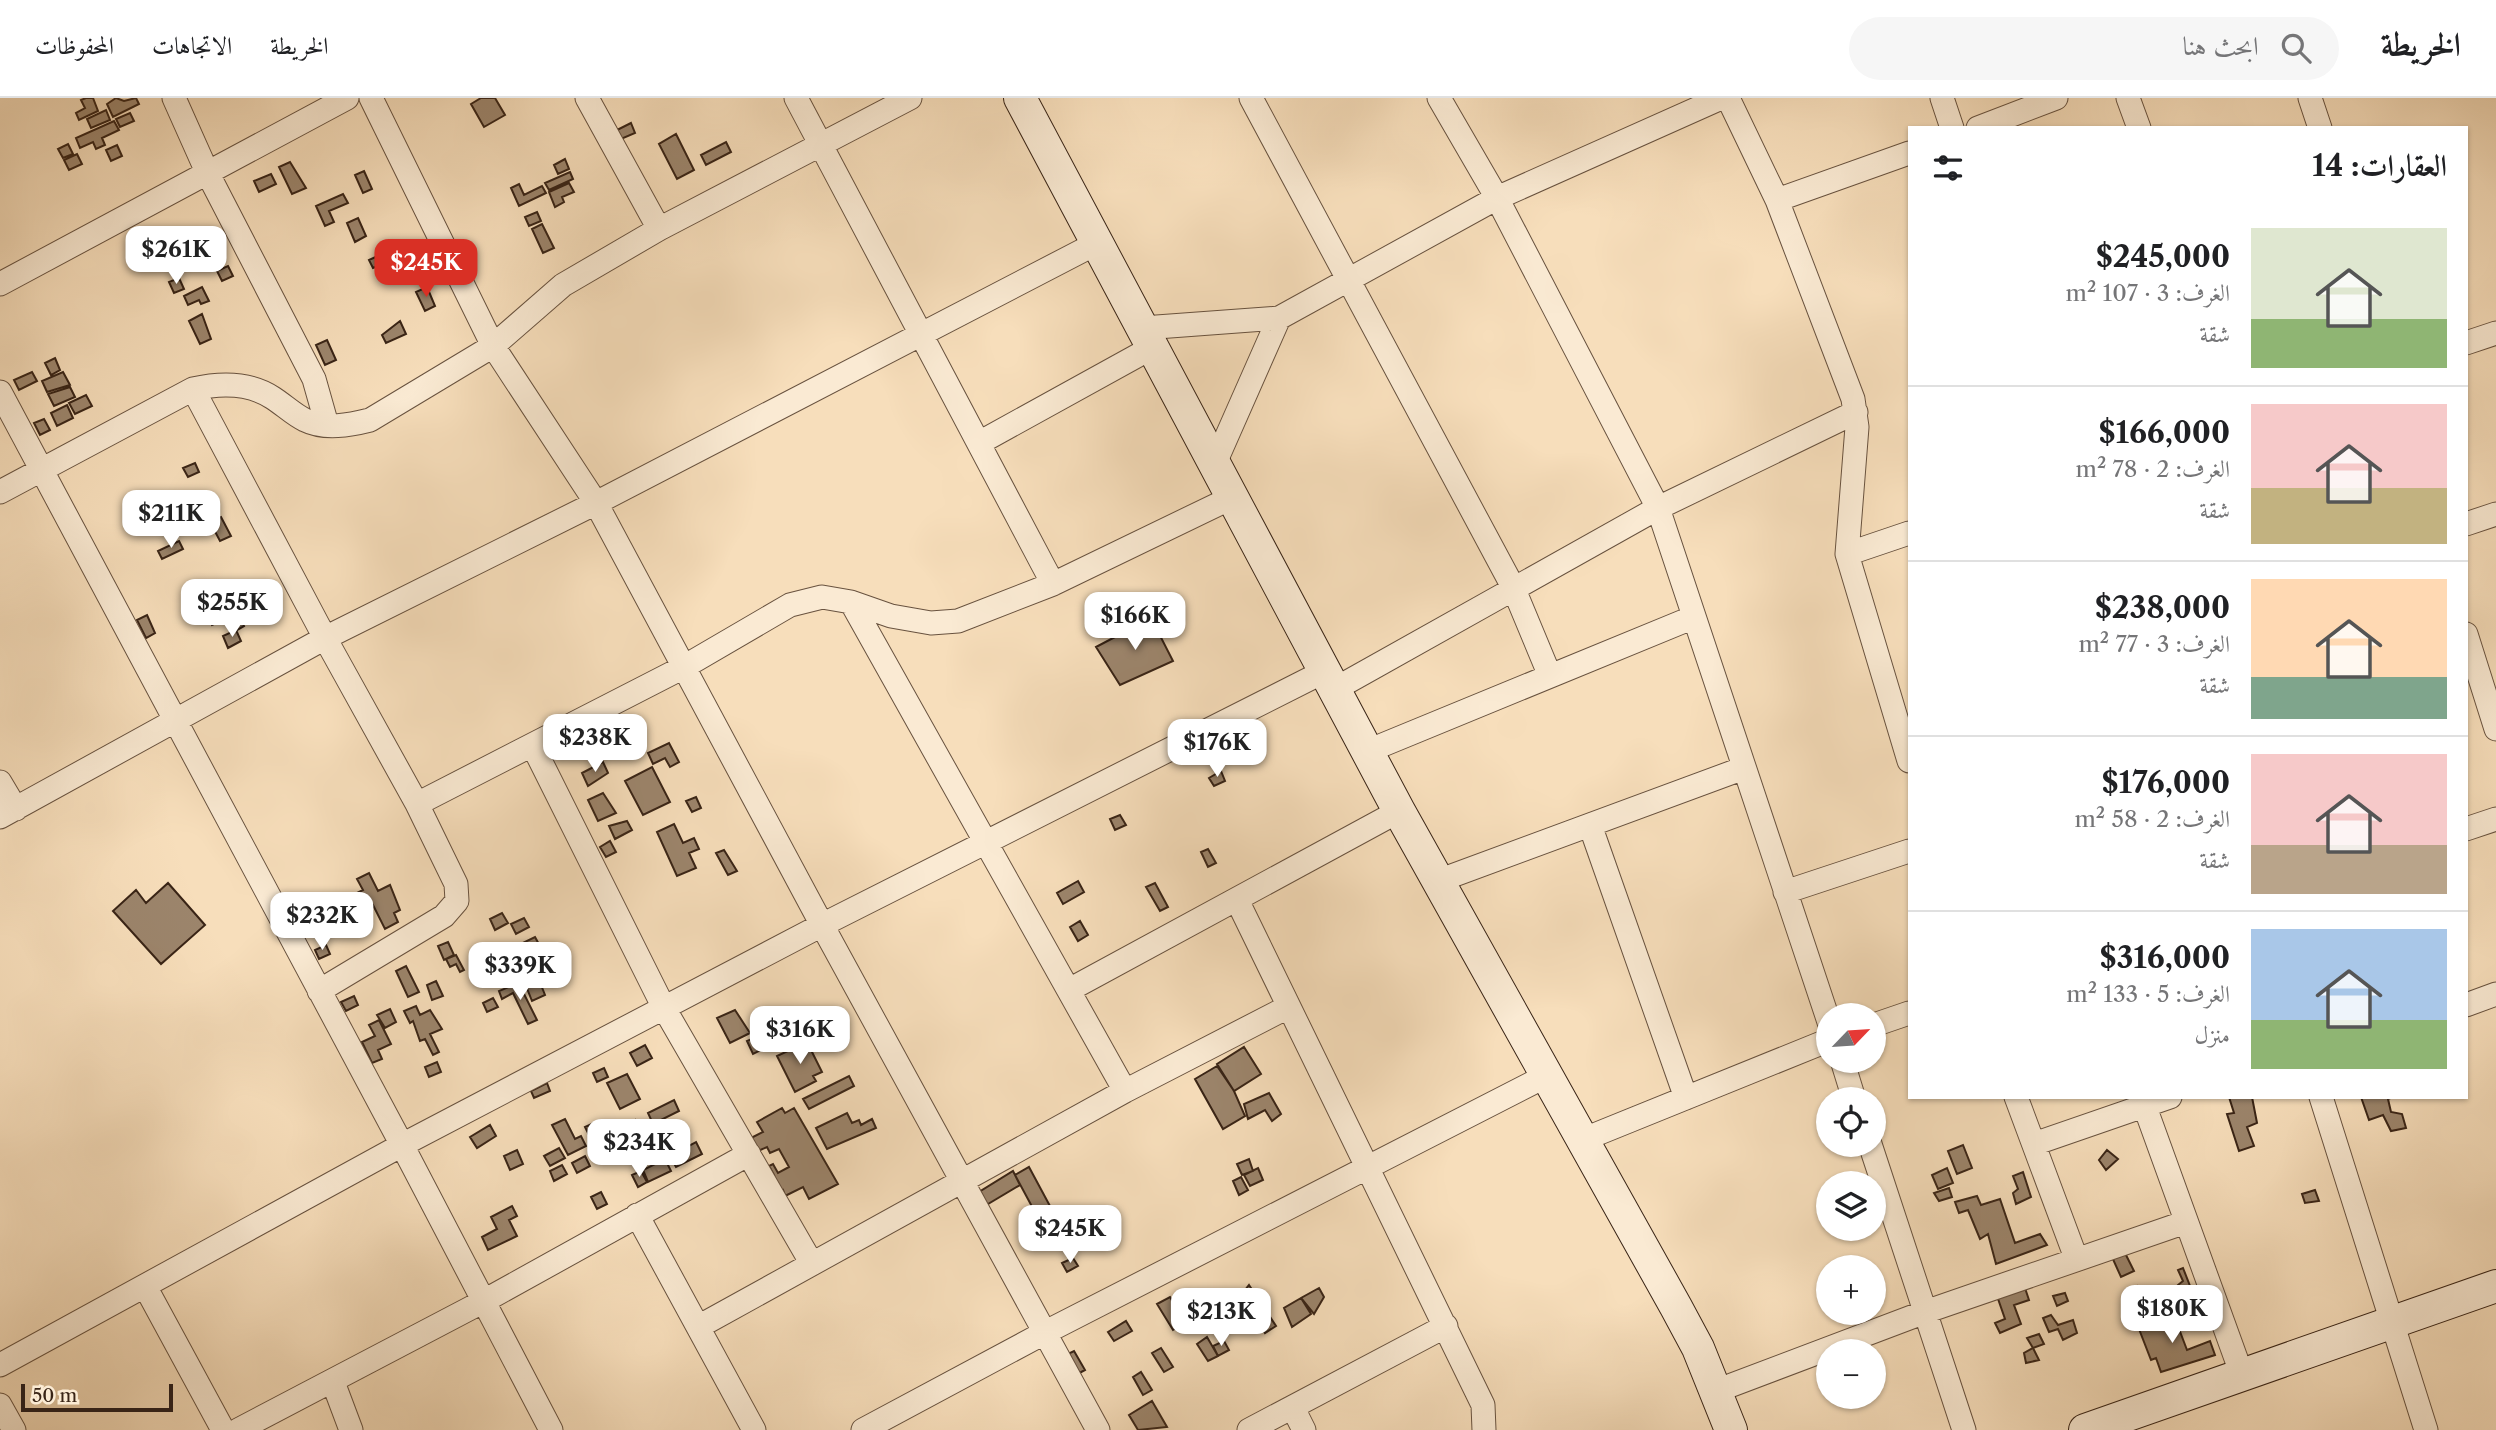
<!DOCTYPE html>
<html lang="ar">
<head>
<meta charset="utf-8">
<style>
	:root { --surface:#fff; --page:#f6f6f6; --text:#202124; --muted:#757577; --line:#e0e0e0; --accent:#d93025 }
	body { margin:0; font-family:"Libre Caslon Text",Amiri,serif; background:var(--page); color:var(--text); direction:rtl; height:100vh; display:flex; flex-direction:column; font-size:26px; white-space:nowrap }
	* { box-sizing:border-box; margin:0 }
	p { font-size:23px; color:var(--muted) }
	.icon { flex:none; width:38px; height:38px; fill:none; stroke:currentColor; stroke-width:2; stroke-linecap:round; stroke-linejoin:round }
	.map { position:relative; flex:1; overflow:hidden; direction:ltr }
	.side { position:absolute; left:1908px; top:28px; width:560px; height:973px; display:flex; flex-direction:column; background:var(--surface); border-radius:0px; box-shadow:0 2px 5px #0004; direction:rtl }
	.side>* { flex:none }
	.needle { width:46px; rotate:65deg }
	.buttons { position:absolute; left:1816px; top:905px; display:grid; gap:14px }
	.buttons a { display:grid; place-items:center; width:70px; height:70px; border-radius:50%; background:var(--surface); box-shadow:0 2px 5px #0004; font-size:35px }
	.scale { position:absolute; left:21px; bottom:18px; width:152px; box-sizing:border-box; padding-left:7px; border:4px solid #392416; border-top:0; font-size:19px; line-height:24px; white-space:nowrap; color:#392416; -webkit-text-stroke:5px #faead3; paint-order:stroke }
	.price { position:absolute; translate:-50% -60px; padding:0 16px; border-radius:14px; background:#fff; color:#222; font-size:23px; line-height:46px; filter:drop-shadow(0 2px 4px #0008) }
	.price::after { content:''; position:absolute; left:50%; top:42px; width:21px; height:16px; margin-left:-10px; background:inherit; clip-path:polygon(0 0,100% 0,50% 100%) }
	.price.active { background:var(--accent); color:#fff }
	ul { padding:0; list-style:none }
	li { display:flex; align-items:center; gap:21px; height:175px; padding:0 21px }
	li+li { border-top:2px solid var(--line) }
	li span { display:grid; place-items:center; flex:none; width:196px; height:140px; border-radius:0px; color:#555 }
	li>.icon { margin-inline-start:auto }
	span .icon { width:84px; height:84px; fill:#fffc; stroke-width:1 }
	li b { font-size:30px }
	h2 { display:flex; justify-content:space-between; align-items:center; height:84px; padding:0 21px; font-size:30px }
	header { display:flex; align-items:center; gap:42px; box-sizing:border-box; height:98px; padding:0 35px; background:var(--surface); border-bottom:2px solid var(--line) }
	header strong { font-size:33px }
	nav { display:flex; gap:38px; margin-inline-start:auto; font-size:24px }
	.search { width:490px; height:63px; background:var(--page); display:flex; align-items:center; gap:18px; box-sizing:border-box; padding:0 24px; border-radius:38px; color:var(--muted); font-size:26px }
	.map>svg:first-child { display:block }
</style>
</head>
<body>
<header>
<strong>الخريطة</strong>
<div class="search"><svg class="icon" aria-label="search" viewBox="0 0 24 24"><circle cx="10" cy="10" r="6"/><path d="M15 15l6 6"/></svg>ابحث هنا</div>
<nav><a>الخريطة</a><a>الاتجاهات</a><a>المحفوظات</a></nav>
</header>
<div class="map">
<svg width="2496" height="1332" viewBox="0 0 2496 1332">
	<rect width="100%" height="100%" fill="#f7debb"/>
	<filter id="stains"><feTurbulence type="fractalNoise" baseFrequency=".00286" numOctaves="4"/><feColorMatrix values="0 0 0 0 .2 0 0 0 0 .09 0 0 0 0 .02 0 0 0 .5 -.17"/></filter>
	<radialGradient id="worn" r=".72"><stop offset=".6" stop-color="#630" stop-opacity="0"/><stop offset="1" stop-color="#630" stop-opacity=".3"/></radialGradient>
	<path fill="#9c856c" stroke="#392416" stroke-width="2" d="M86 0H93L98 13 79 22 76 15 85 10 81 2Z
		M116 0 124 3 136 0 139 6 113 19 107 6Z
		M481 0H495L505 17 484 29 471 6Z
		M106 12 110 22 91 30 87 21Z
		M130 15 134 23 120 29 116 21Z
		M114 23 119 32 102 40 105 47 96 51 93 44 80 50 76 40Z
		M631 25 635 35 621 41 617 32Z
		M676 36 694 72 677 81 659 46Z
		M726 44 731 54 706 67 701 57Z
		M68 46 73 56 63 60 58 51Z
		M117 47 122 58 111 63 106 52Z
		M77 56 82 66 69 72 64 62Z
		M565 61 569 71 558 76 554 67Z
		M290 64 306 90 292 96 279 69Z
		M364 73 372 91 363 95 355 77Z
		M570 74 573 81 549 92 545 85Z
		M271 76 276 86 259 94 254 83Z
		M569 85 574 94 562 99 564 104 555 109 549 94Z
		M519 86 524 97 542 88 546 95 519 108 511 90Z
		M343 96 348 105 329 113 334 124 325 128 316 108Z
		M537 114 541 123 529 128 525 119Z
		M358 120 366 138 355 144 347 125Z
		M542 126 554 150 543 155 532 131Z
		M404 145 408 154 397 159 393 150Z
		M382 156 386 165 373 170 369 162Z
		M228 168 233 178 222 183 217 173Z
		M179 180 184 191 174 195 169 184Z
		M202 189 209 203 201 206 199 202 188 207 184 198Z
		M427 189 435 208 425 213 416 194Z
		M202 216 211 241 200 246 189 223Z
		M400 223 406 236 386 245 382 237Z
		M327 242 336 262 325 267 316 247Z
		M55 260 60 272 51 277 45 265Z
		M32 274 37 283 19 292 14 282Z
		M63 274 70 287 47 294 42 283Z
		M70 289 75 299 54 308 48 296Z
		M86 297 92 308 75 316 69 305Z
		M67 307 73 320 57 328 51 315Z
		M44 321 50 332 40 337 34 325Z
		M195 365 199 374 188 379 183 370Z
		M221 419 231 438 220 443 210 424Z
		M179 443 183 451 162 461 158 453Z
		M245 487 250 498 239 503 234 493Z
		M232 505 244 528 237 532 230 517 224 520 220 511Z
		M213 506 221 523 212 527 204 510Z
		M147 517 155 535 146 540 137 522Z
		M1151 520 1173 563 1120 587 1096 549Z
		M236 532 241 543 228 550 223 538Z
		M669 645 679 664 670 669 665 660 653 666 648 655Z
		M603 664 608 675 588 688 582 675Z
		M652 669 670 704 643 717 625 683Z
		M1221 673 1225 683 1214 688 1209 680Z
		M603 695 616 715 598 723 588 702Z
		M696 699 701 710 692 714 686 703Z
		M1120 717 1126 727 1115 732 1110 721Z
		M627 723 632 732 615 741 609 728Z
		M674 726 683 745 694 740 699 751 689 755 696 770 677 778 657 734Z
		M610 743 616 754 606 759 600 749Z
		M1208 751 1216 765 1208 769 1201 754Z
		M724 752 737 773 728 777 716 755Z
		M369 775 378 793 390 787 400 812 394 815 398 824 385 831 373 807 365 812 357 795 363 792 357 781Z
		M1078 783 1084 794 1063 806 1057 795Z
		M168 785 205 827 161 866 113 813 136 792 146 805Z
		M1155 785 1168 809 1160 813 1146 789Z
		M302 805 307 813 296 819 291 810Z
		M502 815 508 825 495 832 490 821Z
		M524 820 529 829 516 836 511 826Z
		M1080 823 1088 837 1078 843 1070 829Z
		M535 839 541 850 546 847 552 860 543 864 548 872 537 877 535 873 527 877 525 874 520 876 508 852Z
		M448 844 454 857 444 862 438 848Z
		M326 847 330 856 319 861 315 852Z
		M456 857 464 872 460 874 456 866 450 869 446 861Z
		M406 868 419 894 408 899 396 873Z
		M537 877 545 897 532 903 526 888 522 890 519 885Z
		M436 883 443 898 432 902 427 887Z
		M516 886 519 893 522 892 537 922 528 926 513 895 502 901 499 893Z
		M354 898 358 907 346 913 341 904Z
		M493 900 498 909 487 914 483 905Z
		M416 908 420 917 430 912 442 931 430 936 439 954 433 957 425 941 420 943 413 923 410 925 404 913Z
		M390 911 396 924 385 930 377 917Z
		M735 912 750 935 730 945 717 920Z
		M379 922 391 946 378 952 382 961 372 965 362 944 375 938 369 927Z
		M759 938 765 950 753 956 747 943Z
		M807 944 822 974 813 978 816 983 795 994 777 958Z
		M645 947 652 960 637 968 630 955Z
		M1244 949 1261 976 1234 993 1217 966Z
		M437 964 441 974 429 979 425 969Z
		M1217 968 1234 993 1245 1018 1223 1031 1195 981Z
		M604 970 608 979 597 984 593 975Z
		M627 976 640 1001 620 1011 607 985Z
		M849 978 854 988 809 1011 803 1001Z
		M547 985 550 993 534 1000 531 993Z
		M1269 995 1281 1016 1272 1023 1265 1012 1248 1021 1244 1006Z
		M2229 999H2252L2257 1025 2247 1029 2254 1048 2239 1053 2227 1016 2234 1015Z
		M2361 999H2393L2388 1001 2391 1014 2402 1016 2406 1030 2391 1033 2383 1017 2369 1022Z
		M674 1002 679 1013 653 1026 648 1015Z
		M782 1010 785 1015 794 1010 838 1086 809 1101 803 1089 785 1098 783 1092 776 1096 768 1080 774 1077 769 1068 773 1066 778 1075 789 1069 779 1051 770 1055 767 1049 758 1053 751 1040 763 1034 757 1024Z
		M847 1015 852 1025 859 1022 861 1027 872 1021 876 1030 827 1051 816 1030Z
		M565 1021 575 1041 581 1038 586 1048 568 1057 552 1027Z
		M635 1022 640 1039 650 1033 655 1043 648 1047 654 1058 642 1064 637 1054 632 1057 624 1042 629 1039 624 1028Z
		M596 1024 601 1033 606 1030 609 1038 593 1045 585 1029Z
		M490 1027 496 1038 477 1050 470 1039Z
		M696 1044 702 1056 676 1069 670 1058Z
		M1963 1047 1972 1070 1957 1076 1948 1053Z
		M559 1050 565 1060 550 1068 544 1058Z
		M517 1052 523 1066 510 1072 504 1058Z
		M2107 1052 2118 1061 2106 1072 2099 1062Z
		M585 1058 590 1068 577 1075 572 1065Z
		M665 1061 671 1073 648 1084 643 1072Z
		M1249 1061 1253 1073 1242 1077 1237 1066Z
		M562 1067 567 1076 554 1083 550 1073Z
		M1029 1069 1058 1123 1043 1129 1015 1077Z
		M1258 1070 1263 1082 1250 1088 1244 1077Z
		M1947 1070 1953 1085 1938 1091 1932 1077Z
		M641 1073 647 1084 638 1089 632 1077Z
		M1013 1073 1020 1087 983 1109 979 1094Z
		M2023 1074 2031 1099 2016 1106 2013 1095 2018 1091 2013 1078Z
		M1241 1079 1248 1092 1239 1097 1233 1083Z
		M1949 1090 1952 1099 1939 1103 1934 1095Z
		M2315 1092 2319 1103 2305 1105 2302 1096Z
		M601 1094 607 1106 597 1111 591 1099Z
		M1977 1098 1981 1107 2000 1101 2015 1145 2040 1136 2047 1147 1996 1166 1988 1136 1980 1141 1968 1112 1959 1115 1955 1104Z
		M512 1108 517 1118 509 1122 517 1138 488 1152 482 1139 497 1131 491 1119Z
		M2124 1153 2134 1173 2121 1179 2112 1159Z
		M1073 1160 1078 1168 1067 1174 1062 1165Z
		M2183 1170 2199 1211 2188 1217 2179 1203 2184 1200 2178 1187 2183 1183 2178 1172Z
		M2023 1184 2029 1202 2014 1207 2021 1226 2000 1235 1995 1225 2005 1221 1996 1195Z
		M1249 1187 1276 1228 1265 1235 1241 1197Z
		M2137 1188 2149 1222 2138 1228 2127 1191Z
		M1319 1190 1324 1199 1314 1216 1301 1200Z
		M2065 1195 2068 1203 2057 1208 2053 1198Z
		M1170 1199 1185 1225 1173 1232 1157 1206Z
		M1301 1200 1311 1216 1292 1229 1284 1210Z
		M2173 1215 2187 1252 2210 1243 2215 1257 2161 1274 2156 1260 2151 1262 2139 1231 2155 1227 2154 1222Z
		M2051 1217 2058 1227 2073 1222 2077 1235 2063 1242 2058 1231 2049 1234 2043 1220Z
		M1126 1223 1132 1233 1114 1243 1108 1234Z
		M2039 1236 2044 1246 2033 1250 2027 1240Z
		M1207 1239 1218 1258 1208 1263 1197 1246Z
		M1224 1243 1229 1252 1218 1258 1213 1248Z
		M1161 1250 1173 1269 1164 1274 1152 1255Z
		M2033 1250 2039 1262 2026 1265 2024 1255Z
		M1074 1253 1085 1272 1074 1278 1064 1258Z
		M1141 1274 1152 1292 1143 1297 1133 1279Z
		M1152 1303 1167 1329 1138 1332 1129 1317Z"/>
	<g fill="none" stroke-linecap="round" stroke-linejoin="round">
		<defs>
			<path id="street" d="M174 0 207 74 314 281 327 327
				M371 0 493 248 596 405 822 827 1098 1332
				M587 0 659 131
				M796 0 1053 486
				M1251 0 1513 489 1550 578
				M1439 0 1497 100 1658 410 1829 924
				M1728 0 1777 102 1853 301 1857 329 1847 456 1909 663
				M1942 0 1952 30
				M2128 0 2139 30
				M2310 0 2320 30
				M1978 30 2056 0
				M1777 102 1909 55
				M0 186 347 0
				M1143 230 1279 220 1497 100 1721 0
				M2466 245 2496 235
				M193 291 325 540 417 706 456 786 457 803 444 818 319 893
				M0 294 402 1047 551 1332
				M979 345 1153 249
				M1215 365 1279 220
				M0 394 193 291C220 285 249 284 273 300 284 307 294 317 305 322 325 332 350 327 370 322L493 248 563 187 659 131 910 0
				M2466 426 2496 416
				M1847 456 1909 435
				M851 504 1125 993
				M2466 536 2496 631
				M1335 591 1658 410 1856 314
				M533 648 664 910 812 1166
				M1368 653 1694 519
				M0 684 16 711
				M417 706 682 570 790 507 822 499 851 504 891 518 931 525 958 523 1053 486 1233 399
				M0 719 325 540 596 405 1097 145
				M1590 727 1686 1000
				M2466 731 2496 721
				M1438 783 1744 670
				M1785 794 1909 753
				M1237 802 1483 1307 1484 1332
				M1069 892 1399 713
				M2466 907 2496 896
				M1874 927 1909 915
				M1842 962 1854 1001
				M2016 999 2076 1160
				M2321 999 2426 1332
				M2145 1009 2242 1277
				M1582 1042 1829 942
				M1870 1046 1964 1332
				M2034 1046 2170 999
				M637 1117 754 1332
				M146 1190 223 1332
				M698 1229 1125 993 1288 909
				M0 1267 402 1047 822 827 1325 573
				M333 1284 351 1332
				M1716 1293 1925 1214 2186 1124
				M0 1307 14 1332
				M1293 1310 1304 1332
				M238 1332 484 1203 749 1056
				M863 1332 1044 1235 1546 978
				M1249 1332 1446 1228"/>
			<path id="secondary" d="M1020 0 1399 713 1676 1209 1698 1250 1731 1332
				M2085 1332 2496 1188"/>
		</defs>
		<use href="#street" stroke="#68523f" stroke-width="25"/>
		<use href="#secondary" stroke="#392416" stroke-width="34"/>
		<use href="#street" stroke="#faead3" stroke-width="23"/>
		<use href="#secondary" stroke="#faead3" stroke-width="32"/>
	</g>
	<rect width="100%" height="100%" filter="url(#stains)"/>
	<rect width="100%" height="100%" fill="url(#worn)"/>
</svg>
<div class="buttons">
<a><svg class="needle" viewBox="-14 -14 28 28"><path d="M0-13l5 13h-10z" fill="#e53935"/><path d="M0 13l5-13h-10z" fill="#757577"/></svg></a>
<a><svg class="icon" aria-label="locate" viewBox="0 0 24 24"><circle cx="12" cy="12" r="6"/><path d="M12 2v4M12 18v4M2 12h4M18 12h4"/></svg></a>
<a><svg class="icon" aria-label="layers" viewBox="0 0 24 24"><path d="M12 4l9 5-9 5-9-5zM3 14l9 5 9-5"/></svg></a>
<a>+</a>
<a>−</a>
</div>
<div class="scale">50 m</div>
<b class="price" style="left:176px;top:188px">$261K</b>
<b class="price active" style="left:426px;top:201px">$245K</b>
<b class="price" style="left:171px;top:452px">$211K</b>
<b class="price" style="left:232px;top:541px">$255K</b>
<b class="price" style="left:1135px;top:554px">$166K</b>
<b class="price" style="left:595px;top:676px">$238K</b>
<b class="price" style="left:1217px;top:681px">$176K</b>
<b class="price" style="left:322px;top:854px">$232K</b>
<b class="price" style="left:520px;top:904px">$339K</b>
<b class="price" style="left:800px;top:968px">$316K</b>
<b class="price" style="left:639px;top:1081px">$234K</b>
<b class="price" style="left:1070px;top:1167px">$245K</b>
<b class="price" style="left:2172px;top:1247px">$180K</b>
<b class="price" style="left:1221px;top:1250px">$213K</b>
<section class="side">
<h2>العقارات: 14<svg class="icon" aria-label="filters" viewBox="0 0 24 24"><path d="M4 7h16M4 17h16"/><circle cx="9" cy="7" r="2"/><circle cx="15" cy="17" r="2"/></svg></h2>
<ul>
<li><span style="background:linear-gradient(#dfe7d0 65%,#8fb573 0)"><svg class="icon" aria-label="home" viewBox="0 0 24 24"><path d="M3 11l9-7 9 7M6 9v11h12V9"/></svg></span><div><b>$245,000</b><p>الغرف: 3 · 107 m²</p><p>شقة</p></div></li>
<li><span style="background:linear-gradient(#f6c9c9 60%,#c2b280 0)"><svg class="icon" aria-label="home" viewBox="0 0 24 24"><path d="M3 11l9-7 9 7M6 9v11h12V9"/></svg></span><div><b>$166,000</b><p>الغرف: 2 · 78 m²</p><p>شقة</p></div></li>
<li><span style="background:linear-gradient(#ffd9b3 70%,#7fa58c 0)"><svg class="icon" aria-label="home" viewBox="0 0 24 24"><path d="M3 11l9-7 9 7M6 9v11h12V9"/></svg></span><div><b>$238,000</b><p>الغرف: 3 · 77 m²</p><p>شقة</p></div></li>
<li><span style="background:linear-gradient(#f6c9c9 65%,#b9a48a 0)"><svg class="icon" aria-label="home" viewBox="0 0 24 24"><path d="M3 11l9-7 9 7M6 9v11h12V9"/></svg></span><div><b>$176,000</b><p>الغرف: 2 · 58 m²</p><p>شقة</p></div></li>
<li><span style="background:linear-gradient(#a9c7e8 65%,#8fb573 0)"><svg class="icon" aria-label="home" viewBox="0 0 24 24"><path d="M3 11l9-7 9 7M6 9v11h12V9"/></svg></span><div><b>$316,000</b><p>الغرف: 5 · 133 m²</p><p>منزل</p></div></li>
</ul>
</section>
</div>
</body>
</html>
